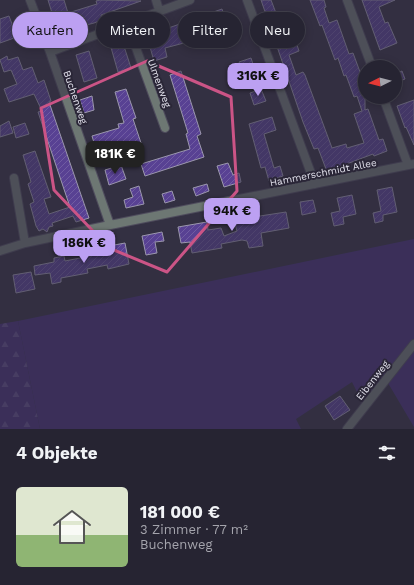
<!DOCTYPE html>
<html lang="de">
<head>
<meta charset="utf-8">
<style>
	:root { --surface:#262432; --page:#2e2c3a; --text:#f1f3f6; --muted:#a4a4ac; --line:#42414d; --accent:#bca0f2 }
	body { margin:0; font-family:"Work Sans",sans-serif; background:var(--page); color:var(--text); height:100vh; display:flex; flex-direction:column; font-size:15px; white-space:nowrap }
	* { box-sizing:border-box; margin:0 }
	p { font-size:13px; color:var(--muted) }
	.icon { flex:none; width:22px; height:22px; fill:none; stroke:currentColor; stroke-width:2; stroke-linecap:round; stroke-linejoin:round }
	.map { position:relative; height:429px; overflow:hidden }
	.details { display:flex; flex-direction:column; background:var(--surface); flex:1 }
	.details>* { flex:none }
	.guide { position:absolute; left:12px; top:12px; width:390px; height:36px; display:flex; gap:8px }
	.needle { width:26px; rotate:264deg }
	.controls { position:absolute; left:358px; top:60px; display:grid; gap:8px }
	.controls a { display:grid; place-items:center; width:44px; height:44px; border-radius:50%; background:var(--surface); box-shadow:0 2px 10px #0003,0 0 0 1px var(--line); font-size:20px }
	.price { position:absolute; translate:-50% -34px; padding:0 9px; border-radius:8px; background:var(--accent); color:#111; font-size:13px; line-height:26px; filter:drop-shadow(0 1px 2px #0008) }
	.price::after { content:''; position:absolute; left:50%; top:24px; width:12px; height:9px; margin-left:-6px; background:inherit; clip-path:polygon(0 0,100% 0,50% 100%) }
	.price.selected { background:#222; color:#fff }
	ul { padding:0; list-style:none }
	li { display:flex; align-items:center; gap:12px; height:100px; padding:0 16px }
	li span { display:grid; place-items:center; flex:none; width:112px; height:80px; border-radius:6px; color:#555 }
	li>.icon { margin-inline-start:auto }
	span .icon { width:48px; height:48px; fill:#fffc; stroke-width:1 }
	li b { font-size:17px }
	h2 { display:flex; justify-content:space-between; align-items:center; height:48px; padding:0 16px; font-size:17px }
	.tag { padding:0 14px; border-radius:18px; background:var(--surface); box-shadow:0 2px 10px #0003,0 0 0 1px var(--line); font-size:14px; line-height:36px }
	.tag.selected { background:var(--accent); color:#111 }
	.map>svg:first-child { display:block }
</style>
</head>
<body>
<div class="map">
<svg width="414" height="429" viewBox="0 0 414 429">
	<defs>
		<pattern id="forest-firs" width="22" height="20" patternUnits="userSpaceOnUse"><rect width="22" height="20" fill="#453077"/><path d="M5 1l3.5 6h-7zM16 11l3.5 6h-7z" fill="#604e8a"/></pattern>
		<pattern id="building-hatch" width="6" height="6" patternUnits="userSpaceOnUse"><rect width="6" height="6" fill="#584193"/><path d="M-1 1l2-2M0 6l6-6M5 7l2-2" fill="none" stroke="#705ca2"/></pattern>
	</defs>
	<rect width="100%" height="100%" fill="#333042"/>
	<path fill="#453077" d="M414 239V340L364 406 352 382 296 419 301 429H40L18 321Z
		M414 349V427L388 383Z"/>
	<path fill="url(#forest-firs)" d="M18 321 40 429H0V324Z"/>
	<path fill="url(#building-hatch)" stroke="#9b97ad" d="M48 0H64L68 13 97 4 96 1 100 0 141 1 101 15 102 20 94 23 75 28V26L58 32Z
		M261 0H271L287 42 295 39 299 51 289 55 296 75 303 72 305 75 332 148 346 144 347 148 364 143 354 114 362 111 357 96 354 97 346 75 344 76 338 58 335 60 322 25 320 26 310 0H324L326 7 324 8 329 23 337 20 349 54 353 53 363 80 365 79V110L368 109 379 140 383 139 387 151 374 156 373 154 328 171 326 169 318 148 314 149 303 122Z
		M362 0H395L379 7 385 23 388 22 397 43 380 50Z
		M222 9 231 38 219 41 213 23 196 28 199 39 165 48 167 57 154 61 146 33 159 29 160 31Z
		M9 16 17 37 0 43V19Z
		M122 40 131 68 118 72 110 44Z
		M89 51 97 78 84 82 76 55Z
		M7 56 8 60 18 57 23 70 32 67 38 83 44 80 51 101 49 102 89 218 76 222 73 216 52 223 53 226 49 227 47 232 43 229 39 231 36 226 30 204 34 202 28 184 31 182 23 155 35 151 51 197 44 199 49 214 70 207 38 112 42 111 34 94 9 102 4 89 17 84 11 70 4 72 0 60Z
		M251 58 255 70 244 74 239 62Z
		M181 71 201 134 197 136 204 157 145 176 141 164 190 149 186 134 188 133 170 75Z
		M402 71 405 79 395 83V74Z
		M126 89 136 118 133 119 141 143 98 156 92 136 119 128 118 124 124 123 115 92Z
		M261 89 266 101 254 105 250 93Z
		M92 96 94 110 84 113 80 100Z
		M414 100V145L406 127 405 128 397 106Z
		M272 117 276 130 264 134 274 168 280 166 283 176 269 181 265 167 261 168 249 124Z
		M9 121 13 133 0 137V126Z
		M25 123 29 134 16 138 13 127Z
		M228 163 233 175 239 173 241 182 224 187 217 166Z
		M121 165 126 179 109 185 105 170Z
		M207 184 209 191 196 196 193 188Z
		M139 186 144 204 126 208 124 200 133 197 130 189Z
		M392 187 397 212 383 215V221L375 223 373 213 381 211 377 190Z
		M172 191 175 200 165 203 162 194Z
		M352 195 356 214 343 217 344 224 334 226 331 213 340 211 337 198Z
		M313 200 316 212 302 215 300 202Z
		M286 212 289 228 261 233 263 246 249 248 247 241 242 240 221 244 222 248 192 253 190 242 181 243 178 227 207 222 208 230 221 228 224 236 237 231 234 220Z
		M162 232 164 241 155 242 157 253 146 255 142 236Z
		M125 243 129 264 108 269 107 265 87 269 88 273 61 278V282L52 284 50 273 35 275 34 266 54 262V258L64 256 65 261 110 252 109 246Z
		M31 272 35 289 16 293 13 275Z
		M340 396 350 410 334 420 325 406Z"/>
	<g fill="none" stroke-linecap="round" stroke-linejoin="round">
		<defs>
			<path id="minor" d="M30 0 50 52 110 225
				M156 0 159 10
				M247 0 315 184
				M347 0 372 67
				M127 23 165 128
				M50 52 190 0
				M383 97 408 165
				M14 178 25 243
				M0 251 25 243 110 225 414 164
				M347 429 414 344"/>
		</defs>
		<use href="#minor" stroke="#4f4c5d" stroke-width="10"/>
		<use href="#minor" stroke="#6d7773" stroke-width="8"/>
	</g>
	<path d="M0 0H414V429H0ZM147 61 231 97 237 191 167 272 109 248 54 190 41 108Z" fill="#333042" fill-opacity=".55" fill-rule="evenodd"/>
	<path fill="none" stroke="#cb5486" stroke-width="3" stroke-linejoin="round" d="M147 61 231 97 237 191 167 272 109 248 54 190 41 108Z"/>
	<g text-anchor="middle" stroke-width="4" stroke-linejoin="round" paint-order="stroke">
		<g font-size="10" fill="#e1e0eb" stroke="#2a2637">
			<text transform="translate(160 83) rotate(70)" y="4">Ulmenweg</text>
			<text transform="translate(76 97) rotate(71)" y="4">Buchenweg</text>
			<text transform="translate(323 172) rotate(-11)" y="4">Hammerschmidt Allee</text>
			<text transform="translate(372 380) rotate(-52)" y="4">Eibenweg</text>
		</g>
	</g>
</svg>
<div class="controls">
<a><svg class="needle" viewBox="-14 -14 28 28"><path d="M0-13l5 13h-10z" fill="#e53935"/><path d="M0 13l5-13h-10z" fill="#a4a4ac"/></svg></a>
</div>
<b class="price" style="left:258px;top:97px">316K €</b>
<b class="price selected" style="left:115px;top:175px">181K €</b>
<b class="price" style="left:232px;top:232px">94K €</b>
<b class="price" style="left:84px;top:264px">186K €</b>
<div class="guide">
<a class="tag selected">Kaufen</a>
<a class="tag">Mieten</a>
<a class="tag">Filter</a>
<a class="tag">Neu</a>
</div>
</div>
<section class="details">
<h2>4 Objekte<svg class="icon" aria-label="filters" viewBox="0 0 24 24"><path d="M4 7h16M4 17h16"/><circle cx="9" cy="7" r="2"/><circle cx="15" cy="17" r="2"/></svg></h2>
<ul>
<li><span style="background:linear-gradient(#dfe7d0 60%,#8fb573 0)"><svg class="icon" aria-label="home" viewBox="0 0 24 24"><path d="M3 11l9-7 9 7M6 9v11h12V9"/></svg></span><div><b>181 000 €</b><p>3 Zimmer · 77 m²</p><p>Buchenweg</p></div></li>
</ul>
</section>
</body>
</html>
